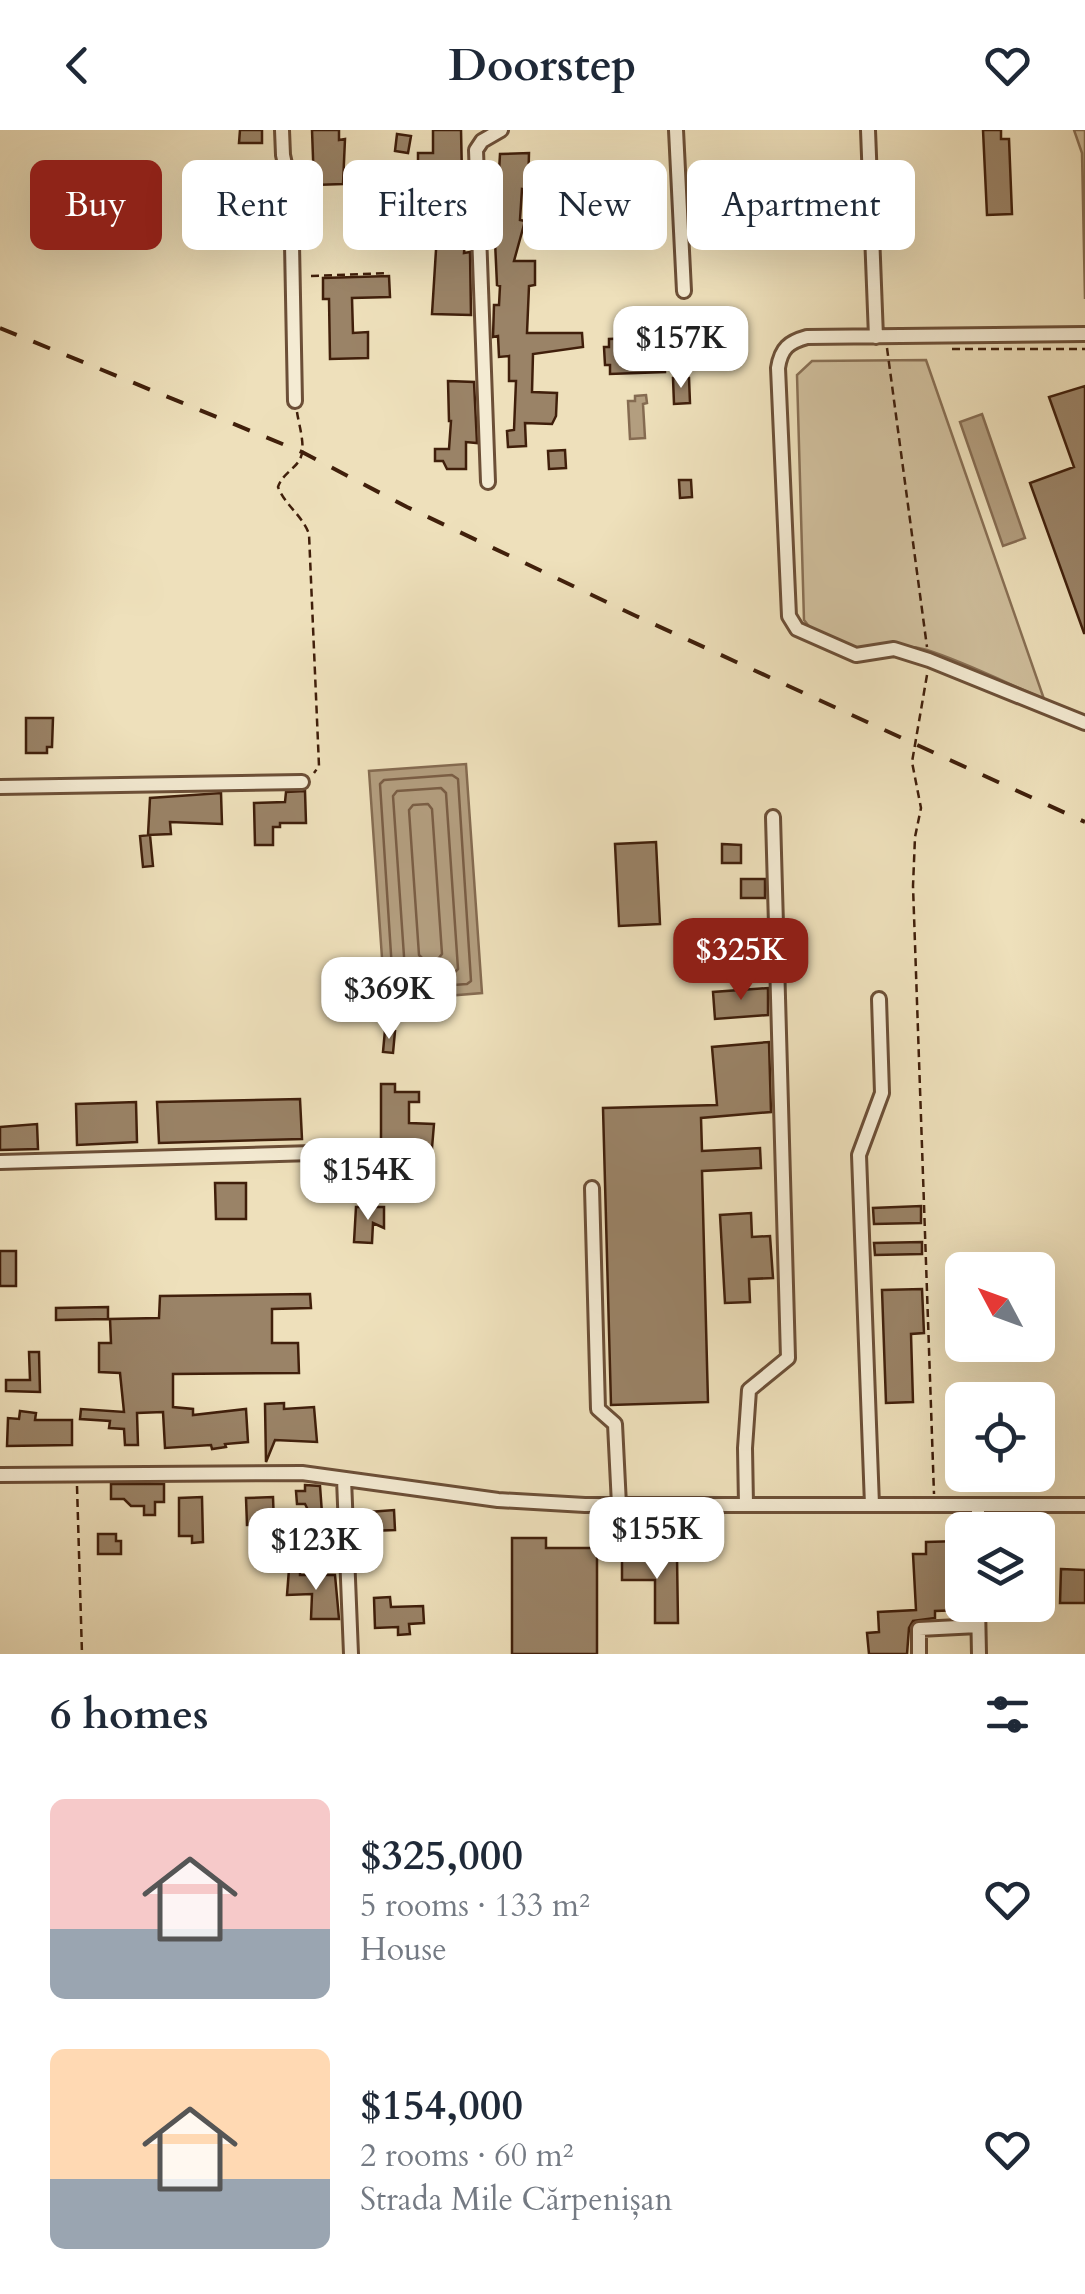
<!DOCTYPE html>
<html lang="en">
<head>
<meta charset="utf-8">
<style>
	:root { --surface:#fff; --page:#f2f2f3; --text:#1f2937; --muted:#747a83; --accent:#8f2418 }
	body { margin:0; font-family:Cardo,serif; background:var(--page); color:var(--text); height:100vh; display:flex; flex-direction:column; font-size:38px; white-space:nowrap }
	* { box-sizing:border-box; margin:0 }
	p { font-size:32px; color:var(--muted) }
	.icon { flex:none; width:55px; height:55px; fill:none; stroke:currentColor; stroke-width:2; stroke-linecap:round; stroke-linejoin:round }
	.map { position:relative; height:1524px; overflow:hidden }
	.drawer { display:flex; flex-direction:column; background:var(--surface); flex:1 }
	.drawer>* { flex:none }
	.guide { position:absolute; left:30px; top:30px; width:1025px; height:90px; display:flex; gap:20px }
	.needle { width:65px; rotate:311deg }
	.tools { position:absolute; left:945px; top:1122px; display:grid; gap:20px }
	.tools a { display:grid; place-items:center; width:110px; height:110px; border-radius:15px; background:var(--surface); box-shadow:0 10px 40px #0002; font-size:50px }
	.price { position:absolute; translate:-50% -85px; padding:0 22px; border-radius:20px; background:#fff; color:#222; font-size:32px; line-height:65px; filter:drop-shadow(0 2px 5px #0008) }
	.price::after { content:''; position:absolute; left:50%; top:60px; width:30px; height:22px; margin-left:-15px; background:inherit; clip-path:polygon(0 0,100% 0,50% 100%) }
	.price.on { background:var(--accent); color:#fff }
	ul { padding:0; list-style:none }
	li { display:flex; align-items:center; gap:30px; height:250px; padding:0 50px }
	li span { display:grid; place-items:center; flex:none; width:280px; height:200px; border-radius:15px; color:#555 }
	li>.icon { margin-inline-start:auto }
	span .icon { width:120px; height:120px; fill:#fffc; stroke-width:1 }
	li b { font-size:42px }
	h2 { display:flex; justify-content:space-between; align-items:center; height:120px; padding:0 50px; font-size:42px }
	.tag { padding:0 35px; border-radius:15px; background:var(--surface); box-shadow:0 10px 40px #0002; font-size:35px; line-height:90px }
	.tag.on { background:var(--accent); color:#fff }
	header { display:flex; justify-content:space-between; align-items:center; height:130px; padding:0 50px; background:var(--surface); font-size:45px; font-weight:800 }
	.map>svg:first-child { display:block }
</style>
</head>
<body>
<header><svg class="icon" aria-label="back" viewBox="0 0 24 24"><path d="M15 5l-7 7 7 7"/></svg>Doorstep<svg class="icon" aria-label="heart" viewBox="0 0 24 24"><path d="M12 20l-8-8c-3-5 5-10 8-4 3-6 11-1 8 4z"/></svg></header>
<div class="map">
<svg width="1085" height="1524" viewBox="0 0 1085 1524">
	<rect width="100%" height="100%" fill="#eee0bb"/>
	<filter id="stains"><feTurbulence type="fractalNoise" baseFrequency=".002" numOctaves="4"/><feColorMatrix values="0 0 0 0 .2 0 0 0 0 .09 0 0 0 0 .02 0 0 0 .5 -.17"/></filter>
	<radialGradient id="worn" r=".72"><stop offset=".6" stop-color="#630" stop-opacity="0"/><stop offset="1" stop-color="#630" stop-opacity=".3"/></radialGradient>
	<path fill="#d0bf9d" stroke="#886f54" stroke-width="2.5" d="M1074 0H1085V169L1082 23Z
		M926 230 1044 569C1006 553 967 533 927 520 885 507 838 537 804 490L797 245 812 231Z"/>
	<path fill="#b39e7f" stroke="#856b51" stroke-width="2.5" d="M646 265 647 273 643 274 645 308 630 309 628 271H635V266Z
		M982 284 1025 408 1003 416 960 292Z
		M466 634 482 863 385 871 369 641Z"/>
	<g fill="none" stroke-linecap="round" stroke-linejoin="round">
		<path stroke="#7a5e45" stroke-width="2.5" d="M452 645 458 649 471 851 467 854 397 859 393 855 380 654 384 650Z
			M441 658 446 663 458 839 454 843 409 846 405 841 393 666 397 661Z
			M428 674 432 679 442 824 438 829 424 830 419 825 409 680 413 675Z"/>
	</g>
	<path fill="#9a8367" stroke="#401f0b" stroke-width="2.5" d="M240 0H262V13H239Z
		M312 0H339V10L345 9 343 54 314 55Z
		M433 0H461L462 45 468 69 464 123 470 122 471 185 432 184 439 72 436 39 418 40V23H433Z
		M983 0H1001V9H1009L1012 84 987 85Z
		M397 4 411 6 408 23 395 21Z
		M529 23 528 60 522 59 520 90 525 91 514 131H535V155L529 156 527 203H582L583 217 533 224 532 262 557 263 556 286 552 294 525 293 526 316 508 317 507 301 514 300 516 251H509V226L499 227 498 206 493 207 494 175H499L500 156 497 155 495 111 500 24Z
		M242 55H259V68H281V89H242Z
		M404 63 405 87H394L392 64Z
		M389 146 390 167 352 168 353 203 368 202V228L330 229 329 169H323V148Z
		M660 207V216L664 215 665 242 610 244V235H605L604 217H609V209Z
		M673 248H689L690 273 674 274Z
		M448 251 474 252 477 313 466 312V339H447L443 331H435V319H449L451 291H449Z
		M1085 256V503H1084L1030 353 1074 337 1049 267Z
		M565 320 566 338 549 339 548 321Z
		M679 350H691L692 367 680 368Z
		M26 588H53L52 617H47V623H26Z
		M305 661 306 693H280V697H273V715H255L254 673 285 672 286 662Z
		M221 663 222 694 170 692 171 704 148 705 150 668Z
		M150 705 153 736 143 737 140 706Z
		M656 712 660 794 619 796 615 714Z
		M722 714 741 715V733H722Z
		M741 749H765V768H741Z
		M743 796H766V807L734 810 733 797Z
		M768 858V885L715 889 713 862Z
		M385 900 395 901 393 923 383 922Z
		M769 912 771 982 701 988 702 1021 760 1018 761 1038 702 1041 708 1272 611 1275 603 978 717 975 712 917Z
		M381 954H395V962H419V972H409V993L434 994 432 1018 399 1016 397 1045 383 1043 386 1015H381Z
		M300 969 302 1009 159 1013 157 972Z
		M136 972 137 1012 77 1015 76 974Z
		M37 994 38 1019 0 1020V997Z
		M215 1053H246V1089H216Z
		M921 1076V1093L874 1094 873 1078Z
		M356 1077H384V1098L373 1093 372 1113 354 1112Z
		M751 1083 752 1107 770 1106 773 1148 749 1149 750 1172 725 1173 720 1085Z
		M922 1112V1124L875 1125 874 1113Z
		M0 1121H16V1156H0Z
		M922 1159 924 1203 911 1204 913 1272 886 1273 882 1160Z
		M310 1164 311 1178 272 1179V1213H298L299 1243 173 1244V1277L193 1279V1285L246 1279 248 1312 225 1314 226 1317 212 1319 211 1315 165 1318 163 1282 137 1283 138 1315H125L124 1299 109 1298 110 1291 80 1289 81 1279 124 1282 120 1243 99 1242V1213H111L110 1189 159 1188 160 1166Z
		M108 1177V1189L56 1190V1178Z
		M29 1222H39L40 1262 6 1261V1250H30Z
		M284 1273V1279L314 1277 317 1312 275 1310 266 1332 265 1274Z
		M20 1281 36 1283 35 1290H72V1315L7 1316 8 1288 19 1289Z
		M111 1354H164V1372H155V1385H144V1376H131L124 1369H111Z
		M305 1355 320 1356 322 1383 331 1382 332 1402 308 1403 307 1378 305 1374H297L296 1361H305Z
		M202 1367 203 1412 192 1413V1406H179V1368Z
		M273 1367 274 1394 247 1395 246 1368Z
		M394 1380 395 1400 370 1401 369 1382Z
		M98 1404H116V1411H121V1424H98Z
		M512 1408H546V1418H597V1524H512Z
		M960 1411 962 1480 935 1481V1488L913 1491 909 1498 907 1524H869L867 1503 879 1502 878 1482 916 1480 913 1424H926V1412Z
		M622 1426H677L678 1493H655V1450H622Z
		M289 1439H300V1445H335L339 1489H311L312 1464 287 1465Z
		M1061 1439 1085 1440V1473H1060Z
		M390 1467 391 1477 423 1476 424 1493 409 1494 410 1504 398 1505V1497L375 1498 374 1468Z"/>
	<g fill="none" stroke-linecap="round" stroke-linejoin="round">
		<defs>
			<path id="minor" d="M282 0 283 25 291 62 295 271
				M676 0 684 161
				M868 0 876 207
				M1085 204 807 207C789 212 781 218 778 238L789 486 797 499 856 525 894 519 929 530 1085 593
				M488 352 476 20 482 11 501 0
				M0 657 302 652
				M0 1032 313 1023
				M592 1058 598 1279 615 1294 619 1375
				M0 1345 302 1343 498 1370 585 1375H1085
				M344 1349 351 1524
				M746 1375 745 1318 749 1260 788 1228 773 687
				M872 1375 859 1025 882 963 879 869
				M978 1400V1375
				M978 1475 979 1524
				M919 1524V1499L978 1496"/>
		</defs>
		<use href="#minor" stroke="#6c4f37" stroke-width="18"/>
		<path stroke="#401f0b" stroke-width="2.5" stroke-dasharray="8 5" stroke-linecap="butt" d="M311 146 389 143
			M887 218 927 517
			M952 219H1085
			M297 282C299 296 307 319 299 331 292 341 282 345 278 357 285 375 302 385 309 404L319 636 314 643
			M927 545 912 632 921 678 915 707 913 756 934 1364
			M77 1356 82 1524"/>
		<use href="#minor" stroke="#f4ebd3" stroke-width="12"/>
		<path stroke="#401f0b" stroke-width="4" stroke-dasharray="18 18" stroke-linecap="butt" d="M0 198 302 322 407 377 636 486 1085 692"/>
	</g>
	<rect width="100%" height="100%" filter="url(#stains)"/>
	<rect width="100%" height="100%" fill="url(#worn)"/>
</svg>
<div class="tools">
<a><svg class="needle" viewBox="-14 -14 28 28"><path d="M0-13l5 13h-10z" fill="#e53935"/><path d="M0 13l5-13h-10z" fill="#747a83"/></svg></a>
<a><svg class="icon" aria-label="locate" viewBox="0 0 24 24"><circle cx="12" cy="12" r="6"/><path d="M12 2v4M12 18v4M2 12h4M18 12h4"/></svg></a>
<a><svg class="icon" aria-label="layers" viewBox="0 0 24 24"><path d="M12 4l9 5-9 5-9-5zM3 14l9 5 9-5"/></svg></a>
</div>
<b class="price" style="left:681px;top:261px">$157K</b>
<b class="price on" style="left:741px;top:873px">$325K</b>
<b class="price" style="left:389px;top:912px">$369K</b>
<b class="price" style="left:368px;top:1093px">$154K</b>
<b class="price" style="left:657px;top:1452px">$155K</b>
<b class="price" style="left:316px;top:1463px">$123K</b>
<div class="guide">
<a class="tag on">Buy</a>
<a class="tag">Rent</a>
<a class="tag">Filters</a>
<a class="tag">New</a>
<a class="tag">Apartment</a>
</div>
</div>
<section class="drawer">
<h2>6 homes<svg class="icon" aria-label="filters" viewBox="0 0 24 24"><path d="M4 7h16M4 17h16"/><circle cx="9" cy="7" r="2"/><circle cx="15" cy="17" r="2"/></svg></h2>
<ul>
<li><span style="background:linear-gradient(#f6c9c9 65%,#9aa5b1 0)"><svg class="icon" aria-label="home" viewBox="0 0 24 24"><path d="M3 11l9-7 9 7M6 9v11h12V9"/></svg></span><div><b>$325,000</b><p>5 rooms · 133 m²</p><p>House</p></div><svg class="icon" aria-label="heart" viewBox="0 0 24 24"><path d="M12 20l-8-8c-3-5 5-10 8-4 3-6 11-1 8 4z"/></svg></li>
<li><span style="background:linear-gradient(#ffd9b3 65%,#9aa5b1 0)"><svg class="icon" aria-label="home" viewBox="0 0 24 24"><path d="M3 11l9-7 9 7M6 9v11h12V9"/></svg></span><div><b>$154,000</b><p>2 rooms · 60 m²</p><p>Strada Mile Cărpenișan</p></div><svg class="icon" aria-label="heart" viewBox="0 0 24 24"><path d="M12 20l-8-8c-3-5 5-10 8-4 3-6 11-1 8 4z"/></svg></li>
</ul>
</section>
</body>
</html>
